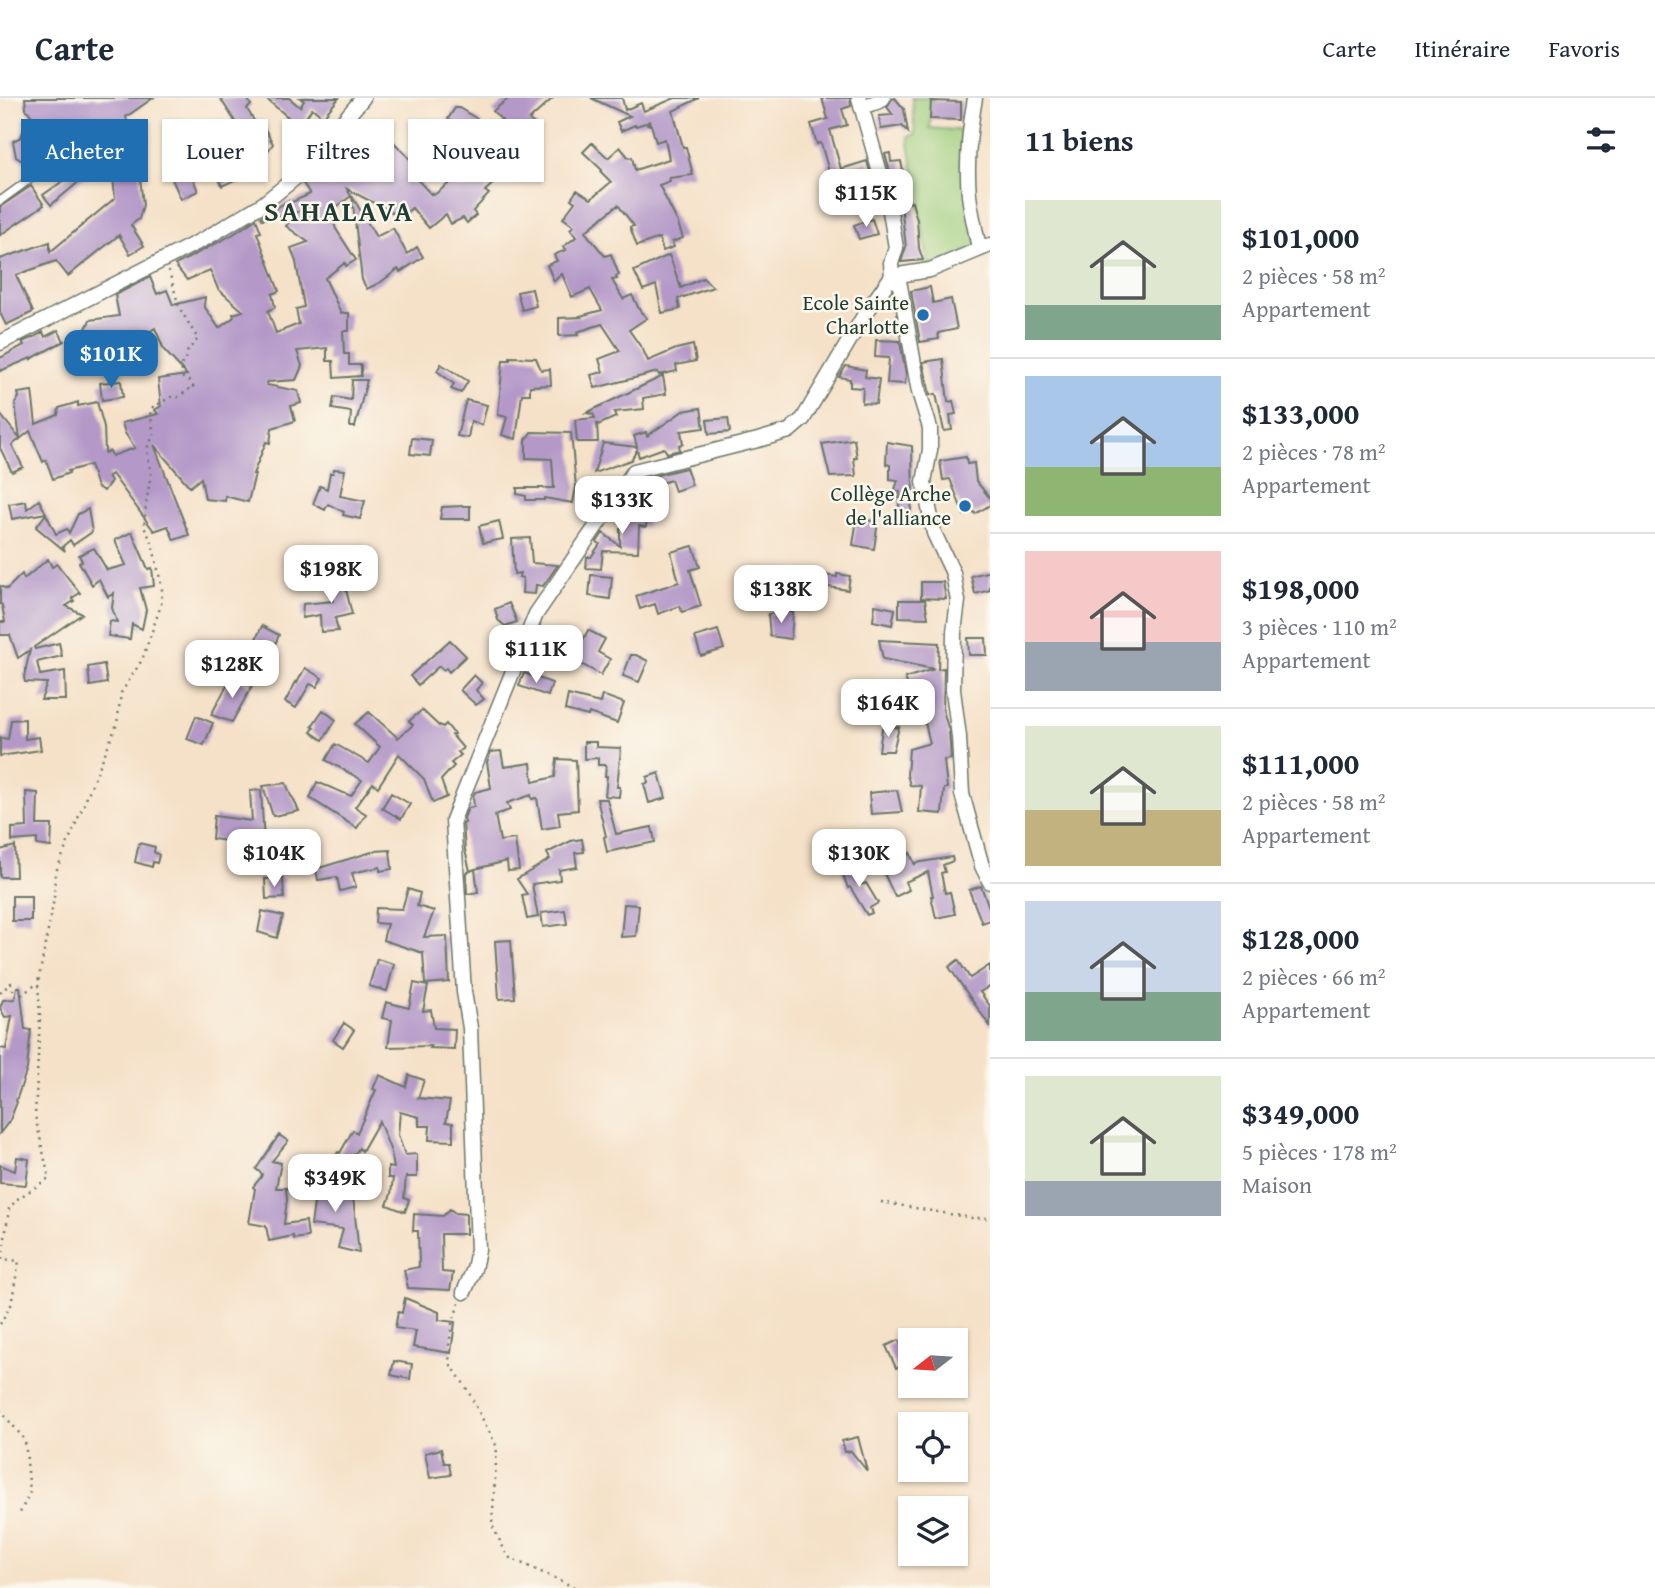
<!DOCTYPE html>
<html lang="fr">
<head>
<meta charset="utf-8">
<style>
	:root { --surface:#fff; --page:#f2f2f3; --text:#1f2937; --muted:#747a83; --line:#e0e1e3; --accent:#1f6fb2 }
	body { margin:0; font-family:"Gentium Book Plus",serif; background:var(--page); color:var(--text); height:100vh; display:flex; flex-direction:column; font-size:26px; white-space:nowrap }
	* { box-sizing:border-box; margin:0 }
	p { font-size:23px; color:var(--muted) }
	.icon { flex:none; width:38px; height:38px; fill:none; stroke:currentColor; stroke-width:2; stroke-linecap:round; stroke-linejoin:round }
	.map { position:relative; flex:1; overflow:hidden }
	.sheet { display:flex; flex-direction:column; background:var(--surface); width:665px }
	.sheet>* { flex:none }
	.top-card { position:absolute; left:21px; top:21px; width:665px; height:63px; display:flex; gap:14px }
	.needle { width:46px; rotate:253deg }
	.fabs { position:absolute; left:898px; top:1230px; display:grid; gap:14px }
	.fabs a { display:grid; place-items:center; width:70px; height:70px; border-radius:0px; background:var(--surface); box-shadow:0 2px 5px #0004; font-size:35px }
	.price { position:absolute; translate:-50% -60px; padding:0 16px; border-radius:14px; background:#fff; color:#222; font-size:23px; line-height:46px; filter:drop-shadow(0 2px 4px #0008) }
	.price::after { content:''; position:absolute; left:50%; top:42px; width:21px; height:16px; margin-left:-10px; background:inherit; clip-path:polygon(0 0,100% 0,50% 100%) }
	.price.current { background:var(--accent); color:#fff }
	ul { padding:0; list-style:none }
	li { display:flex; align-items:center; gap:21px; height:175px; padding:0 35px }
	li+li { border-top:2px solid var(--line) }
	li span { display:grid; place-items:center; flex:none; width:196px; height:140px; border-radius:0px; color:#555 }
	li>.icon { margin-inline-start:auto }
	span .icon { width:84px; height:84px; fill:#fffc; stroke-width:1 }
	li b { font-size:30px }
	h2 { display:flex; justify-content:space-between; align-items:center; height:84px; padding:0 35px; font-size:30px }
	.tag { padding:0 24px; border-radius:0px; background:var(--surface); box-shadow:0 2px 5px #0004; font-size:24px; line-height:63px }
	.tag.current { background:var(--accent); color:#fff }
	header { display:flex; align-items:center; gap:42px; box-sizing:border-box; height:98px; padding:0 35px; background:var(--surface); border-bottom:2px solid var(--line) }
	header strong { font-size:33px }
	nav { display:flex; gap:38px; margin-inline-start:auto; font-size:24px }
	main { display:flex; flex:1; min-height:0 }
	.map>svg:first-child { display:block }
</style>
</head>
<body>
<header>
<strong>Carte</strong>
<nav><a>Carte</a><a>Itinéraire</a><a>Favoris</a></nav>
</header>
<main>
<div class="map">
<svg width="990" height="1490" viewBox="0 0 990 1490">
	<rect width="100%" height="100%" fill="#fbf7ec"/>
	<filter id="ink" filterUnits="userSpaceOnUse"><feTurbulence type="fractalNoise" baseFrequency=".0143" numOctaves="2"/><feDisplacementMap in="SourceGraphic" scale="14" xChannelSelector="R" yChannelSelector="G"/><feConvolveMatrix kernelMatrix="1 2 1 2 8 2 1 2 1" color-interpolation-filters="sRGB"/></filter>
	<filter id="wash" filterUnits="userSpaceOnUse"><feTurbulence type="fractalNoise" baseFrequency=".00686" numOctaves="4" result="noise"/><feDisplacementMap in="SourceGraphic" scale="28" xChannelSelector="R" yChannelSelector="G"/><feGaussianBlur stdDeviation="1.57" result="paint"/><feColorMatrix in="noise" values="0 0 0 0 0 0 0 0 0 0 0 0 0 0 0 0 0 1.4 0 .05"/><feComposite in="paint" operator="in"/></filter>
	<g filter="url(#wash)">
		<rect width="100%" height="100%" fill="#f5e1c8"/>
		<path fill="#9ecc7a" stroke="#5e8457" stroke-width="2" d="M912 0H933L930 30 967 33 977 149 929 171 908 38 915 37Z"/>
		<g id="blocks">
			<path fill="#b398c8" d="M25 0H153L126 19 129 32 136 42 143 107 139 121 131 127 144 148 130 156 119 137 68 178 56 163 16 177 33 214 6 227 0 215V161L50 144V154L115 100 111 57 51 107 43 97 87 66 69 40 35 63 26 65 16 59 13 43 21 39 25 29H41L26 11Z
				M220 0H247L251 7 247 11 261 34 265 31 273 46 252 74 222 88 218 78 239 69 226 45 240 36 236 29 238 28Z
				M265 0H289L300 9 304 3 300 0H339L323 19 312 10 297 34 284 25 288 19Z
				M509 0H553L529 22 537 28 529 39 512 27 509 30 506 27 495 62 510 70 485 93 489 96 473 113 476 117 467 125 463 120 451 126 446 116 429 130 412 110 401 119 347 91 351 98 330 114 336 131 356 162 346 168 345 165 325 180 341 215H349V233H343L344 256H349V267H361V278L334 280 333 263H327V250L297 253 302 268 296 282 267 284V287L298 293 301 305 291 308 295 323 272 330 270 345 266 344 253 376H255L248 404 225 398V403L205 401 201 380 190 389 154 347 189 437 174 442 168 428 154 433 112 376 108 378 111 383 104 393 97 389 90 367 68 373 69 375 53 381 46 362 43 364 30 333 20 341 15 306 19 299 18 295 32 293 36 326 58 317 59 310 78 304V308L97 304 104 329 105 355 110 353 112 358 135 350 125 335 122 325 158 316 155 312 161 308 158 281 187 277 164 252 155 230 134 244 124 237 106 240V243L92 242 85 233 90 222 119 218 115 197 150 179 157 196 167 192 173 207 205 199 204 208 219 230 234 219 233 216 243 213 218 191 210 172 187 182 175 167 232 137 256 121 261 134 257 135 279 193 272 196 275 209 268 213 276 235 299 226 296 211 304 209 296 164 291 150 308 144 286 128 297 114 262 121 261 119 288 103V106L310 96 303 85 347 34 360 48 380 30 414 65 440 42 449 52 416 80 431 96 432 95 434 97 460 77 456 72 505 26 493 13Z
				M591 0H622L625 12 641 5 644 13 675 0H699L673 13 683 49H686L693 77 669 80 670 83 659 87 677 123 683 140 672 144 674 149 663 153 659 140 637 148 630 129 634 128 618 107 585 134 605 158 611 156 619 177 616 178 617 181 612 182 623 201 632 197 640 213 647 220 629 232 643 252 648 263 676 251 693 247 696 263 676 267 677 273 659 277 658 274 595 290 591 277 603 274 599 261 620 253 602 226 577 234 578 237 559 238V220L581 219 580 218 602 212 590 191 572 199 562 176 554 183 547 167 557 163 554 157 566 152 563 149 576 139 570 131 574 128 563 120 575 104 571 101 577 92 591 101 611 84 601 74 602 72 583 54 592 45 608 60 620 49 629 60 632 59 635 72 669 61 665 41 656 44 650 23 648 24 650 27 645 25 636 28 635 27 621 33 617 24 630 18Z
				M822 0H850L851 8 842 11 847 27 830 32 841 71 867 63 874 89H871L870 86 835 96 821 45 817 46 811 26 828 21Z
				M895 0 904 11 908 34 902 28 881 31 879 18 893 17 887 9 892 1Z
				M931 3 961 4V22L930 21Z
				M455 10H459L482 24 453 49 450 47 462 30 448 21Z
				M890 55 891 64 901 63 905 83 893 85 885 56Z
				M189 71 198 93 181 101 171 79Z
				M31 88 44 107 0 137V109Z
				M352 98 376 139 393 130 407 156 417 149 423 159 400 174 398 171 381 184 367 191 362 182Z
				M912 104 917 122 919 150 923 162 901 164 906 149 901 107Z
				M872 121 877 136 859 141 854 127Z
				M669 157 681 190 703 180 713 189 678 201 680 211 662 215 656 187 643 192 634 173Z
				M930 189 933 205 951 201 957 231 938 235 939 241 920 244 911 193Z
				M532 191 536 208 522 212 517 194Z
				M58 232 64 243 31 261V260L0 273V260L24 247 22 244 34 239 43 234 45 239Z
				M876 242 900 243 906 276 905 286 887 285 889 260 875 259Z
				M510 259 536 260 541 272 550 271 551 287 530 288V296H522L516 341 502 337 507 319 498 317 503 262H510Z
				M943 261 948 304 953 303 956 316 950 317 952 332 944 333 936 296 930 297 923 264Z
				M441 266 468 283 461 295 451 291 454 286 437 273Z
				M846 268 866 272 865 279 879 281 876 306 862 305 863 290 850 289V281L839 279Z
				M663 278 666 296 643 300 644 311 614 314 616 319 598 327 597 325 598 344H577L575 322 595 320 593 316 586 315Z
				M352 282H367L355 329H350L351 314 332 311 334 299 351 302Z
				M121 283 123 299 102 302 100 285Z
				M466 302 487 307 482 327 471 323 468 340 457 338Z
				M701 310 704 330 681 333 683 346 679 347 680 352 667 355 664 350 639 359 637 352 631 362 594 375 603 345 637 349 634 338 646 334 647 338 683 313Z
				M0 316 20 341 12 347 23 369 12 374 0 350Z
				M728 320 730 334 709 336 707 322Z
				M531 334 571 335 576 389 573 405 544 400V402H526V398L517 396V390H554L552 361 526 360V342Z
				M412 340 432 342 430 358 410 356Z
				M854 341 857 360H854L856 378 830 379 822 346Z
				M887 344 912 348 913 397 910 417 898 416 900 394 895 392 898 382 890 381V367L886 366Z
				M966 359 967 366 974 365 976 383 990 400V407L975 416 973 413 964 417 950 381 943 382 940 363Z
				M686 370 692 387 675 393 671 382 647 389 645 380Z
				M334 371 345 372 340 398 365 403 360 421 343 417 344 414 328 406 325 412 313 406 320 388 327 391 330 375H333Z
				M39 402 46 415 12 421 9 406 26 403 27 411Z
				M629 406 648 407 646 429 639 428 638 454 603 453 601 471 586 470 587 459H591L600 446 597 444 603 435 620 448V431H624L626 410H629Z
				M464 408H470V421H440L442 409Z
				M88 411 92 434 73 447 70 442 63 448 65 453 36 429 46 416 56 436 67 431 69 435 78 416Z
				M857 420 878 424 874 451 853 447Z
				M499 423 503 441 483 445 479 428Z
				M132 434 148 471 152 470 154 488 140 490 146 512 142 531 132 526 130 541 108 538 110 523 117 524 112 510 114 495 108 499 99 481 92 487 79 464 82 463 79 457 94 450 107 472 126 467 115 442Z
				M530 440 532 465 558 467 543 488 536 487 535 496 522 495 523 480 519 479 520 475 514 476 512 441Z
				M693 448 700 469 690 472 701 508 682 514 680 508 658 516 655 506 640 511 636 498 679 484 671 454Z
				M48 461 52 469 57 466 80 495 72 500 74 503 66 508 82 516 34 549 35 551 59 545 62 558 37 564 40 577 65 573 66 602H41L47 585 25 584 24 579 30 552 18 560 10 537H0V524H5L2 507 0 506V488L7 491 22 476 24 481Z
				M990 473V492L975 496 971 478Z
				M342 475 352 516 335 520 338 533 321 534 320 517 302 520 303 506 333 503 327 479Z
				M818 476 837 479V476L850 478 848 492 816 487Z
				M591 477 612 479 610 501 589 498Z
				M921 484H943L946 501 921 500Z
				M899 502H925L928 520 899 519Z
				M509 505 517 524 505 528 498 522 495 511Z
				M875 507 895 511 892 527 873 523Z
				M793 514 791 541 770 538 768 516Z
				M262 528 279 537 274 549 256 541Z
				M588 532 605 541 598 554 610 561 601 577 576 563 580 548Z
				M718 532 724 551 701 558 695 539Z
				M968 540H986L987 557H969Z
				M450 542 466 558 449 574 446 570 443 572 439 568 418 587 410 578Z
				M879 542 939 545 938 571 944 570 943 612 949 633 951 661 944 662 947 690 944 691 942 716 919 714 921 688 910 687 907 677 909 651 930 645 922 613 896 616 891 596 910 593 905 580 934 571 883 561Z
				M631 557H636L648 563 639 584 623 578Z
				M104 566 107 585 90 588 88 569Z
				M305 570 322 580 317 589 310 586 296 610 285 604 296 584 297 585Z
				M524 575 552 585 548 598 519 588Z
				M474 577 482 585 476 592 484 601 476 607 460 592Z
				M232 578 252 588 232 624 211 617Z
				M872 592V603H847L848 593Z
				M568 597 600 605 602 597 624 605 617 625 589 615 588 618 565 612Z
				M323 612 336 622 323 642 311 634 314 630 312 628Z
				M422 612 439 628 440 627 443 629 446 626 454 636 452 637 463 650 458 654 461 657 451 665 454 668 441 682 447 699 433 705 424 681 399 656 378 689 373 685 355 709 366 716 357 730 310 700 317 684 351 698 362 682 326 662 335 646 369 665 380 649 355 626 369 614 398 640 413 627 409 623Z
				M196 618 213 625 204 647 187 641Z
				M25 621V641L39 639 41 652 0 658V640L8 641 11 622Z
				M899 629 893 653H879L882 630Z
				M584 644H596V649L621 650 617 689H620L619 699 605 698 607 678H605L606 667H598V660L584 661Z
				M501 653 504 669 531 665 533 684 555 679 557 661 576 662 578 712 558 714 560 728 542 731 537 700 532 701 531 697 507 705 510 712 495 717 500 743 515 741 519 772 508 773 507 763 475 771 478 794 467 796 466 775 475 771 470 773 465 752 463 725H465L464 720 468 710 474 709 473 699 475 694 491 690 487 664 491 654Z
				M659 675 666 700 649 705 644 686 648 685 647 679Z
				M286 685 291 698 293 700 299 713 273 718 263 688Z
				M261 692 264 745H261L262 761 238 764 235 744 212 741 214 718 252 723 250 693Z
				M897 692 902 714 871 716 869 695Z
				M26 694 38 695 37 727H52L51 749 37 747V741L12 743V730L27 729Z
				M391 695 410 706 401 721 382 710Z
				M597 701H607L616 736 652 729 655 744 607 754 604 739 606 738Z
				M310 738 320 761 317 765 292 773 285 754 297 750 301 743Z
				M582 741 584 754 575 755 577 769 559 772 560 782 532 786 538 819 527 821 522 797 527 796 517 781 550 761 547 755 571 743Z
				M139 745 155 749 154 754 159 757 157 765 153 764 152 769 135 764Z
				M15 748 16 779H0V752Z
				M390 752 392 771 380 773V769L352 775 356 789 340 793 337 779 318 782 316 771 375 753Z
				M910 755 915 767V765L952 759 953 763 943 767 945 774 941 775 945 795 950 794 955 816 936 820 931 798H933L928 774 905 784 909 792 895 799 881 769Z
				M854 766 861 787 866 785 878 805 870 810 872 815 867 817 850 789 848 790 841 771Z
				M283 780 284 800 266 801 265 781Z
				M981 788 990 812V822L982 825 969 792Z
				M408 791 420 795 417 808 434 813 424 839 447 838 449 884 425 886 423 855 383 842 387 826 375 825 376 810 402 811Z
				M12 798H31V823H12Z
				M624 806 639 807 636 838 621 839Z
				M565 812 567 826 543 829 541 815Z
				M262 813 283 818 277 840 258 834Z
				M511 842 515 900 499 901 495 843Z
				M377 861 394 866 387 893 369 888Z
				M958 862 970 880 990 867V888L980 894 990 908V928L949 869Z
				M414 885 428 888 423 913 431 912 434 930 455 931 454 951 430 950 431 948 388 949 392 922 382 920 386 904 409 910Z
				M17 889H20L25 931 31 932 29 950 27 971 16 1003 17 1004 10 1022 0 1035V950L6 951 12 918 5 919 0 910 3 902 15 901Z
				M344 925 354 932 343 949 333 942Z
				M379 977 406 989 409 977 424 982 418 1000 450 1003 446 1024 453 1025V1043L429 1042 430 1028H419V1019L400 1014 398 1037 405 1057 417 1056V1079H406L404 1100 409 1102 405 1114 387 1107 391 1096 393 1080H388V1069L394 1070 391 1054 379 1023 362 1053 359 1050 343 1072 334 1065V1061L338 1054 340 1055 353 1032 357 1035 376 992 373 991Z
				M279 1037 288 1043 272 1063 281 1065 276 1090H286L287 1102 284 1126 306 1123 308 1139 294 1141 293 1138 269 1143 266 1128 249 1125 255 1091 253 1089 261 1079 262 1076 256 1071Z
				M17 1059 29 1061 26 1087 0 1085V1067L15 1073Z
				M311 1079 330 1081 329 1101 353 1099 359 1155 338 1150 343 1131 311 1127 316 1091H311Z
				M450 1111 455 1115 466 1116V1136H441L442 1174 453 1175 450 1192 408 1190 404 1172 419 1169 418 1133H413L414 1116 443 1118Z
				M405 1200 439 1214V1222L455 1224 451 1255 413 1249 416 1233 395 1230 398 1214 402 1215Z
				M899 1242 908 1265 896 1270 886 1248Z
				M394 1263 412 1266 410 1281 391 1277Z
				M858 1339 867 1373 851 1353 845 1354 842 1343Z
				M441 1351 444 1365H449L451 1377 430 1380 425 1355Z"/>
		</g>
	</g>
	<g filter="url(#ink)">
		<use href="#blocks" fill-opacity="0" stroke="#6a7668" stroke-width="2"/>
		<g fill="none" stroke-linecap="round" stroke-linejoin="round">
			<defs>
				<path id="lane" d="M0 103 63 57"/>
				<path id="street" d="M859 0 889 107 896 150 891 165 892 178
					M975 0C969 33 966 64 969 97 971 115 976 133 979 151
					M861 9 880 3 883 0
					M898 177 919 294 930 330V352L924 384 929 410 934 435 953 475 958 503 954 534 953 592 959 639 962 696 982 768 990 784
					M0 245 206 140 263 106 295 80 363 0
					M464 1194 474 1171 478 1152 470 930 464 894 453 722 536 516 634 373 758 342 789 333 803 321 865 216 892 178 930 172 990 147"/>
			</defs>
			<use href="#lane" stroke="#6a7668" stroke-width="10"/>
			<use href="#street" stroke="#6a7668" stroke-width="17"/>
			<path stroke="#6a7668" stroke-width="2.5" stroke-dasharray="2 5" stroke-linecap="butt" d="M0 895 11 885 15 898H20L38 885
				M881 1104 972 1120H990
				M459 1205 452 1226 448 1255 451 1267 466 1289 497 1349 492 1427 508 1459 576 1490
				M0 1226 11 1207 19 1163 2 1161 9 1111 16 1102 49 1080 35 1018 40 918 38 885 54 801 55 776 117 626 121 595 142 562 161 507 162 490 152 444 144 429 146 406 151 376 147 353 148 348 154 337 150 314 153 309 171 299H180L186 292 194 290 189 283 183 280 181 267 185 261 188 252 198 241 179 209 169 173
				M0 1312 25 1342 30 1394 18 1419"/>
			<use href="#lane" stroke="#fff" stroke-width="7"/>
			<use href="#street" stroke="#fff" stroke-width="14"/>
		</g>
	</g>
	<g fill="#1f6fb2" stroke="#fbf7ec" stroke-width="2.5">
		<circle cx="923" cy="217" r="7"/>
		<circle cx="965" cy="408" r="7"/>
	</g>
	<g text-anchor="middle" stroke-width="5" stroke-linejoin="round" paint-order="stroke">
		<g font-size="21" fill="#1f3d34" stroke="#fbf7ec" text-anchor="end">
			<text x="909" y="212">Ecole Sainte<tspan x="909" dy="24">Charlotte</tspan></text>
			<text x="951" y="403">Collège Arche<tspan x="951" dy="24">de l'alliance</tspan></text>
		</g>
		<g font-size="28" font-weight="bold" letter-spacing="2" fill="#1f3d34" stroke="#fbf7ec">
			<text x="339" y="123">SAHALAVA</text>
		</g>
	</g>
</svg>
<div class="fabs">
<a><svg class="needle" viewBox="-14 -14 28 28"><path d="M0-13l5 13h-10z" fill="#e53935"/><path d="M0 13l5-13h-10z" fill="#747a83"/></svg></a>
<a><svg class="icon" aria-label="locate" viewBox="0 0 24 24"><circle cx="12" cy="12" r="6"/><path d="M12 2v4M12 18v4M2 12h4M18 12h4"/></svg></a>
<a><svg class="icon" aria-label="layers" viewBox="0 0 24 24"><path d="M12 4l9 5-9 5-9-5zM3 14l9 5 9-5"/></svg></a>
</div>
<b class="price" style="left:866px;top:131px">$115K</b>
<b class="price current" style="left:111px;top:292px">$101K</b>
<b class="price" style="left:622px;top:438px">$133K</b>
<b class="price" style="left:331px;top:507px">$198K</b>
<b class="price" style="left:781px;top:527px">$138K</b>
<b class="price" style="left:536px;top:587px">$111K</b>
<b class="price" style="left:232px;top:602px">$128K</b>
<b class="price" style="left:888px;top:641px">$164K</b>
<b class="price" style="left:274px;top:791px">$104K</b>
<b class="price" style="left:859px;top:791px">$130K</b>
<b class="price" style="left:335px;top:1116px">$349K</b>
<div class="top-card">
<a class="tag current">Acheter</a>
<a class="tag">Louer</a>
<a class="tag">Filtres</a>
<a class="tag">Nouveau</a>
</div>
</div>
<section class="sheet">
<h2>11 biens<svg class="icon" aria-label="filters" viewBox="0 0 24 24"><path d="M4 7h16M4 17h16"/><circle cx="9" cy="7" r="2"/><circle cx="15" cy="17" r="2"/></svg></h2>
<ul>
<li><span style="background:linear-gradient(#dfe7d0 75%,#7fa58c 0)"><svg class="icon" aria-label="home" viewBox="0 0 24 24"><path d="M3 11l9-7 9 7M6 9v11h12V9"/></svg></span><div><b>$101,000</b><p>2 pièces · 58 m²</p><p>Appartement</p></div></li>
<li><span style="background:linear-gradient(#a9c7e8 65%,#8fb573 0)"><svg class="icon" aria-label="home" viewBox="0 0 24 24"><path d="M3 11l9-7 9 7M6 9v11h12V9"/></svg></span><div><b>$133,000</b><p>2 pièces · 78 m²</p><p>Appartement</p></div></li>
<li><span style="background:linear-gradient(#f6c9c9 65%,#9aa5b1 0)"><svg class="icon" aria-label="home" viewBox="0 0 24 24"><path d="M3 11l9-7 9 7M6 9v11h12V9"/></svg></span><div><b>$198,000</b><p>3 pièces · 110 m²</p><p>Appartement</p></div></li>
<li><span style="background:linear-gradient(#dfe7d0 60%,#c2b280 0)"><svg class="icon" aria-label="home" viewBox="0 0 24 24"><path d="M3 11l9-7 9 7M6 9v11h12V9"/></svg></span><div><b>$111,000</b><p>2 pièces · 58 m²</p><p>Appartement</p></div></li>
<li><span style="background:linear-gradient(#c9d6e8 65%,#7fa58c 0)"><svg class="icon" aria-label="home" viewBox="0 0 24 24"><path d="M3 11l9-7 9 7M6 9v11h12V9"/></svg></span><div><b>$128,000</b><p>2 pièces · 66 m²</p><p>Appartement</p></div></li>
<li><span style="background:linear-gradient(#dfe7d0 75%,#9aa5b1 0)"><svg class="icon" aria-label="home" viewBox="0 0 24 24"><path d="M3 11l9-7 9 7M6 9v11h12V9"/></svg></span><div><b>$349,000</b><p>5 pièces · 178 m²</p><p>Maison</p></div></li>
</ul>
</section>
</main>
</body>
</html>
